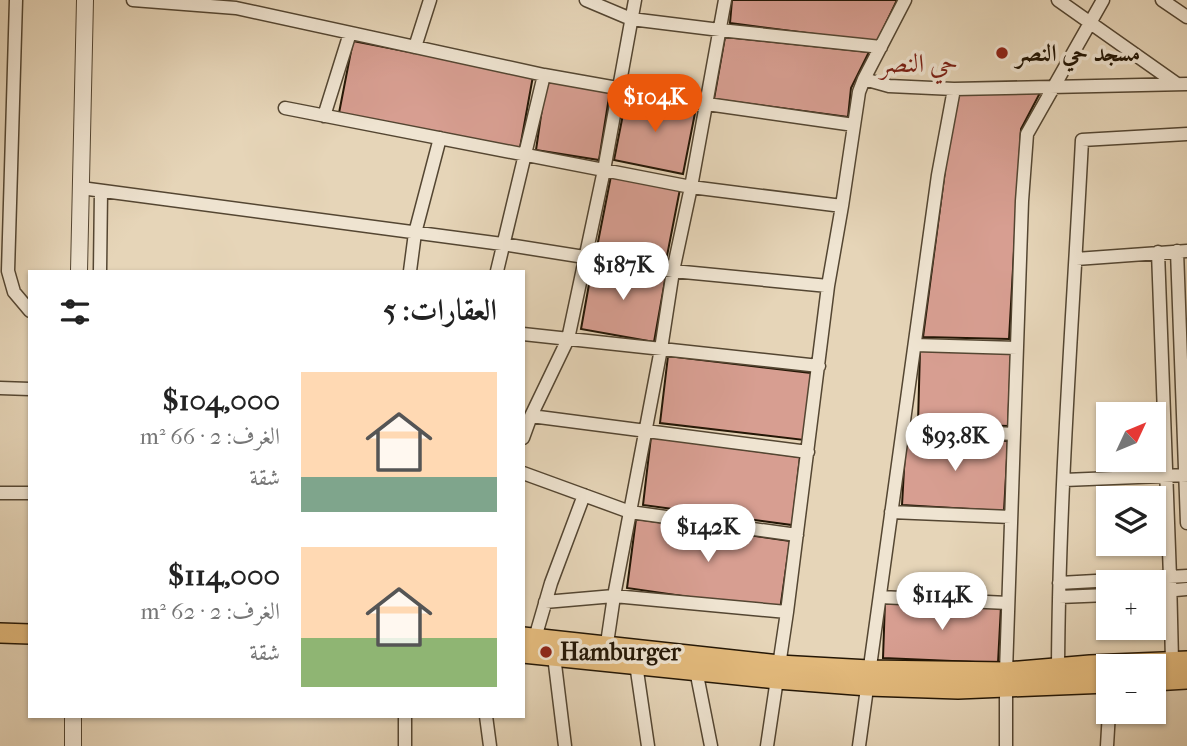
<!DOCTYPE html>
<html lang="ar">
<head>
<meta charset="utf-8">
<style>
	:root { --surface:#fff; --page:#f2f2f2; --text:#222; --muted:#767676; --accent:#ea580c }
	body { margin:0; font-family:"IM FELL French Canon",Amiri,serif; background:var(--page); color:var(--text); direction:rtl; height:100vh; display:flex; flex-direction:column; font-size:26px; white-space:nowrap }
	* { box-sizing:border-box; margin:0 }
	p { font-size:23px; color:var(--muted) }
	.icon { flex:none; width:38px; height:38px; fill:none; stroke:currentColor; stroke-width:2; stroke-linecap:round; stroke-linejoin:round }
	.map { position:relative; flex:1; overflow:hidden; direction:ltr }
	.drawer { position:absolute; left:28px; top:270px; width:497px; height:448px; display:flex; flex-direction:column; background:var(--surface); border-radius:0px; box-shadow:0 2px 5px #0004; direction:rtl }
	.drawer>* { flex:none }
	.needle { width:46px; rotate:46deg }
	.controls { position:absolute; left:1096px; top:402px; display:grid; gap:14px }
	.controls a { display:grid; place-items:center; width:70px; height:70px; border-radius:0px; background:var(--surface); box-shadow:0 2px 5px #0004; font-size:35px }
	.price { position:absolute; translate:-50% -60px; padding:0 16px; border-radius:24px; background:#fff; color:#222; font-size:23px; line-height:46px; filter:drop-shadow(0 2px 4px #0008) }
	.price::after { content:''; position:absolute; left:50%; top:42px; width:21px; height:16px; margin-left:-10px; background:inherit; clip-path:polygon(0 0,100% 0,50% 100%) }
	.price.current { background:var(--accent); color:#fff }
	ul { padding:0; list-style:none }
	li { display:flex; align-items:center; gap:21px; height:175px; padding:0 28px }
	li span { display:grid; place-items:center; flex:none; width:196px; height:140px; border-radius:0px; color:#555 }
	li>.icon { margin-inline-start:auto }
	span .icon { width:84px; height:84px; fill:#fffc; stroke-width:1 }
	li b { font-size:30px }
	h2 { display:flex; justify-content:space-between; align-items:center; height:84px; padding:0 28px; font-size:30px }
	.map>svg:first-child { display:block }
</style>
</head>
<body>
<div class="map">
<svg width="1187" height="746" viewBox="0 0 1187 746">
	<rect width="100%" height="100%" fill="#e6d5b8"/>
	<filter id="stains"><feTurbulence type="fractalNoise" baseFrequency=".00286" numOctaves="4"/><feColorMatrix values="0 0 0 0 .2 0 0 0 0 .09 0 0 0 0 .02 0 0 0 .5 -.17"/></filter>
	<radialGradient id="worn" r=".72"><stop offset=".6" stop-color="#630" stop-opacity="0"/><stop offset="1" stop-color="#630" stop-opacity=".3"/></radialGradient>
	<path fill="#d79e91" stroke="#231605" stroke-width="2" d="M732 0H897L877 42 730 23Z
		M725 37 869 52 851 88 848 117 714 99Z
		M353 41 533 76 520 148 339 113Z
		M546 81 610 91 599 160 536 150Z
		M1041 91 1021 129 1009 339 923 337 955 95Z
		M627 94 696 108 683 174 614 160Z
		M611 176 680 189 666 261 597 247Z
		M593 262 666 275 654 342 581 329Z
		M920 350 1011 353 1008 426 918 423Z
		M668 356 811 373 804 440 660 423Z
		M906 434 1008 441 1004 511 902 505Z
		M651 437 800 457 792 525 643 505Z
		M636 519 790 541 780 610 627 588Z
		M885 601 1001 606 998 663 883 658Z"/>
	<g fill="none" stroke-linecap="round" stroke-linejoin="round">
		<defs>
			<path id="minor" d="M16 0 8 271 14 292 30 311
				M133 0 236 8 544 75 707 104 854 125
				M586 0 631 19 720 30 881 47
				M1058 0 1177 84
				M1162 0 1187 17
				M415 47 430 0
				M864 79 889 86 954 89 1187 84
				M285 108 691 187 842 206
				M324 116 350 33
				M81 188 502 244 673 271 828 286
				M1177 251 1187 523
				M1158 252 1170 577 1172 661
				M1076 259 1187 251
				M100 271 101 191
				M410 271 415 233 440 138
				M497 271 544 75
				M523 334 819 366
				M915 345 1017 348
				M0 388 30 389
				M531 416 808 452
				M903 428 1014 434
				M523 438 531 416 568 339 604 170 635 0
				M523 473 630 512 797 535
				M1064 480 1187 475
				M0 493H30
				M891 512 1011 517
				M1059 583 1187 576
				M1153 592 1187 589
				M880 597 1008 603
				M1059 597 1108 595
				M545 602 614 596 787 612
				M535 638 551 583 584 495
				M606 650 614 596 661 349 673 271 691 187 725 0
				M554 656 565 746
				M636 664 648 746
				M1058 668C1059 492 1073 316 1082 140L1187 134
				M696 670 711 746
				M486 716 490 746
				M405 746V716
				M767 746 787 612 828 286 842 206 859 92 864 79 905 0
				M859 746 938 175 954 89
				M1006 746V672L1014 434 1022 201 1027 134 1103 0
				M1107 746 1109 712"/>
			<path id="tertiary" d="M79 271 85 0
				M73 746V716"/>
			<path id="primary" d="M0 633 30 634
				M523 637 779 665 869 670 1006 672 1090 665 1187 661
				M523 653 777 679 868 686 958 689 1108 683
				M1153 681 1187 679"/>
		</defs>
		<use href="#minor" stroke="#544632" stroke-width="15"/>
		<use href="#tertiary" stroke="#544632" stroke-width="18"/>
		<use href="#primary" stroke="#231605" stroke-width="22"/>
		<use href="#minor" stroke="#efe4d1" stroke-width="12"/>
		<use href="#tertiary" stroke="#efe4d1" stroke-width="16"/>
		<use href="#primary" stroke="#e3ba7c" stroke-width="19"/>
	</g>
	<g fill="#8f2418" stroke="#efe4d1" stroke-width="2.5">
		<circle cx="1002" cy="53" r="7"/>
		<circle cx="546" cy="652" r="7"/>
	</g>
	<g text-anchor="middle" stroke-width="7" stroke-linejoin="round" paint-order="stroke">
		<g font-size="24" font-weight="bold" fill="#231605" stroke="#efe4d1" text-anchor="start">
			<text x="1016" y="61">مسجد حي النصر</text>
			<text x="560" y="660">Hamburger</text>
		</g>
		<g font-size="26" fill="#7a1f14" stroke="#efe4d1">
			<text x="919" y="72">حي النصر</text>
		</g>
	</g>
	<rect width="100%" height="100%" filter="url(#stains)"/>
	<rect width="100%" height="100%" fill="url(#worn)"/>
</svg>
<div class="controls">
<a><svg class="needle" viewBox="-14 -14 28 28"><path d="M0-13l5 13h-10z" fill="#e53935"/><path d="M0 13l5-13h-10z" fill="#767676"/></svg></a>
<a><svg class="icon" aria-label="layers" viewBox="0 0 24 24"><path d="M12 4l9 5-9 5-9-5zM3 14l9 5 9-5"/></svg></a>
<a>+</a>
<a>−</a>
</div>
<b class="price current" style="left:655px;top:134px">$104K</b>
<b class="price" style="left:623px;top:302px">$187K</b>
<b class="price" style="left:955px;top:473px">$93.8K</b>
<b class="price" style="left:708px;top:564px">$142K</b>
<b class="price" style="left:942px;top:632px">$114K</b>
<section class="drawer">
<h2>العقارات: 5<svg class="icon" aria-label="filters" viewBox="0 0 24 24"><path d="M4 7h16M4 17h16"/><circle cx="9" cy="7" r="2"/><circle cx="15" cy="17" r="2"/></svg></h2>
<ul>
<li><span style="background:linear-gradient(#ffd9b3 75%,#7fa58c 0)"><svg class="icon" aria-label="home" viewBox="0 0 24 24"><path d="M3 11l9-7 9 7M6 9v11h12V9"/></svg></span><div><b>$104,000</b><p>الغرف: 2 · 66 m²</p><p>شقة</p></div></li>
<li><span style="background:linear-gradient(#ffd9b3 65%,#8fb573 0)"><svg class="icon" aria-label="home" viewBox="0 0 24 24"><path d="M3 11l9-7 9 7M6 9v11h12V9"/></svg></span><div><b>$114,000</b><p>الغرف: 2 · 62 m²</p><p>شقة</p></div></li>
</ul>
</section>
</div>
</body>
</html>
